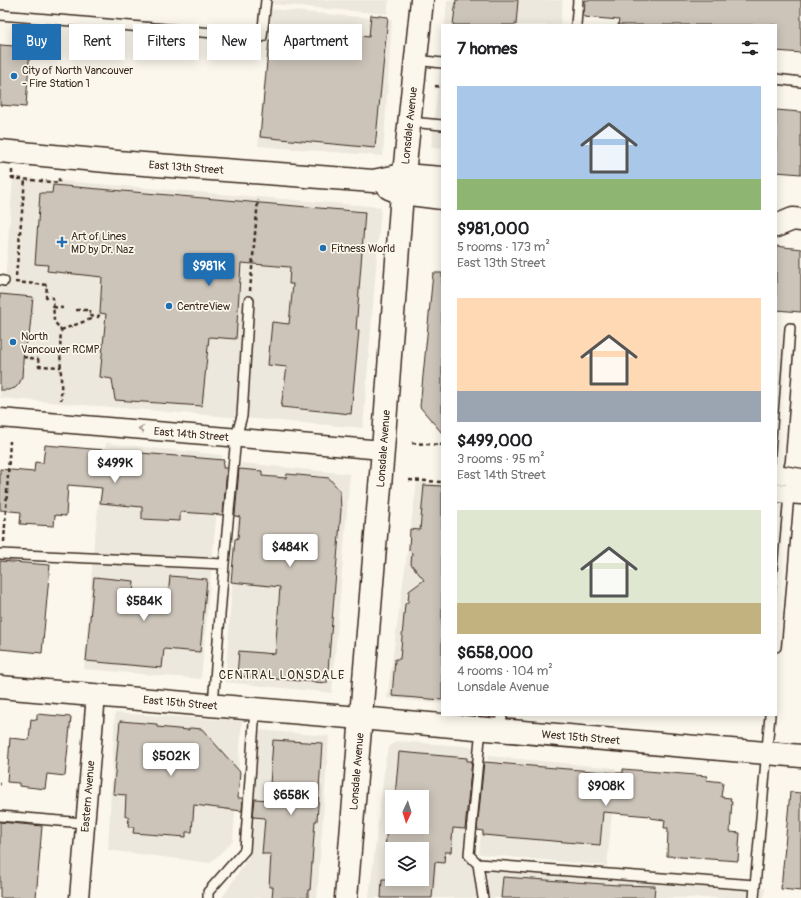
<!DOCTYPE html>
<html lang="en">
<head>
<meta charset="utf-8">
<style>
	:root { --surface:#fff; --page:#f6f6f6; --text:#202124; --muted:#757577; --accent:#1f6fb2 }
	body { margin:0; font-family:Pangolin,sans-serif; background:var(--page); color:var(--text); height:100vh; display:flex; flex-direction:column; font-size:15px; white-space:nowrap }
	* { box-sizing:border-box; margin:0 }
	p { font-size:13px; color:var(--muted) }
	.icon { flex:none; width:22px; height:22px; fill:none; stroke:currentColor; stroke-width:2; stroke-linecap:round; stroke-linejoin:round }
	.map { position:relative; flex:1; overflow:hidden }
	.details { position:absolute; left:441px; top:24px; width:336px; height:692px; display:flex; flex-direction:column; background:var(--surface); border-radius:0px; box-shadow:0 2px 10px #0003 }
	.details>* { flex:none }
	.hud { position:absolute; left:12px; top:24px; width:369px; height:36px; display:flex; gap:8px }
	.needle { width:26px; rotate:184deg }
	.buttons { position:absolute; left:385px; top:790px; display:grid; gap:8px }
	.buttons a { display:grid; place-items:center; width:44px; height:44px; border-radius:0px; background:var(--surface); box-shadow:0 2px 10px #0003; font-size:20px }
	.price { position:absolute; translate:-50% -34px; padding:0 9px; border-radius:4px; background:#fff; color:#222; font-size:13px; line-height:26px; filter:drop-shadow(0 1px 2px #0008) }
	.price::after { content:''; position:absolute; left:50%; top:24px; width:12px; height:9px; margin-left:-6px; background:inherit; clip-path:polygon(0 0,100% 0,50% 100%) }
	.price.selected { background:var(--accent); color:#fff }
	ul { padding:0; list-style:none }
	li { display:grid; align-content:center; gap:8px; height:212px; padding:0 16px }
	li span { display:grid; place-items:center; height:124px; border-radius:0px; color:#555 }
	li>.icon { margin-inline-start:auto }
	span .icon { width:72px; height:72px; fill:#fffc; stroke-width:1 }
	li b { font-size:17px }
	h2 { display:flex; justify-content:space-between; align-items:center; height:48px; padding:0 16px; font-size:17px }
	.pill { padding:0 14px; border-radius:0px; background:var(--surface); box-shadow:0 2px 10px #0003; font-size:14px; line-height:36px }
	.pill.selected { background:var(--accent); color:#fff }
	.map>svg:first-child { display:block }
</style>
</head>
<body>
<div class="map">
<svg width="801" height="898" viewBox="0 0 801 898">
	<rect width="100%" height="100%" fill="#fbf7ec"/>
	<filter id="ink" filterUnits="userSpaceOnUse"><feTurbulence type="fractalNoise" baseFrequency=".025" numOctaves="2"/><feDisplacementMap in="SourceGraphic" scale="8" xChannelSelector="R" yChannelSelector="G"/><feConvolveMatrix kernelMatrix="1 2 1 2 8 2 1 2 1" color-interpolation-filters="sRGB"/></filter>
	<g filter="url(#ink)">
		<path fill="#ede8dd" fill-rule="evenodd" d="M272 0H389L387 14 271 4Z
			M447 0H563L560 25H445Z
			M271 9 392 20 383 156 258 146Z
			M442 50V149L431 148Z
			M13 177 381 207 363 428 0 398V284H5Z
			M106 443 222 455 201 679 84 669 94 543Z
			M241 463 350 474 332 693 225 682Z
			M417 482 442 485V704L387 698Z
			M115 713 242 721 233 841 210 863 108 850Z
			M258 730 329 736 317 898H222L248 858Z
			M397 741 476 747 465 855 474 867 765 888 764 898H369L386 756 390 746ZM392 797H422V827H392ZM392 849H422V879H392Z
			M488 756 616 768 607 866 479 854Z"/>
		<path fill="#ccc4b9" stroke="#3b2a1e" d="M456 0H518L516 25H453Z
			M585 0H801V53L776 51V25H618L619 20 584 17Z
			M371 15 388 17 375 148 260 137 269 40 277 41 278 33H284V28L369 37Z
			M0 45 30 47 26 107 0 105Z
			M776 110 801 112V174L776 172Z
			M53 185 365 212 356 330H359L351 414 281 407 287 367 268 365 272 322 289 324 293 284H289L290 267 241 263 236 339 209 337 202 406 115 400 112 379 100 377 106 314 100 313 102 277 47 271 48 265 35 264 40 193H52Z
			M776 246 801 249V312L776 310Z
			M433 273H442V433L420 407Z
			M0 294 33 297 29 337 24 346 22 377 19 384 15 388 8 390H0Z
			M45 445 224 460 223 468H227L223 515 180 512V521L142 519V507L100 503 102 488 68 485 66 516 55 515 54 526 20 524 21 512 0 510V469L34 472 35 462 43 463Z
			M239 469 262 471V476L286 478 287 474 329 478 340 491 341 510 327 683 237 676 239 651 275 654 280 587 231 582 235 539 238 538 240 517 235 516Z
			M424 485 442 486V700L392 696 395 659H400L405 604 408 602 409 591 424 580 411 564 412 553 409 550 410 529 420 530Z
			M0 561 50 565 42 653 0 649Z
			M170 576 207 579 200 652 164 649 162 668 86 661 94 577 134 581 133 594 168 597Z
			M37 714 71 717 65 776 47 774 45 789 19 786V783L7 782 10 738 29 740 31 719 37 720Z
			M120 721 157 724V727L188 730 191 728 202 729 240 772 238 798H243L242 811 194 805 192 832H186V837L133 833 134 827H128L129 817 125 816 126 795 113 794Z
			M273 740 322 743 317 821H315L310 890H308V898H272L273 887H269L271 854H262L265 818 253 817 255 799 269 800Z
			M399 752 467 758V761H472L465 829 453 828 451 852H445L444 863 435 862 432 898H381L382 879H422V849H385L387 827H422V797H395Z
			M484 762 615 773H623V769L707 776 706 780 723 782 721 797 731 798 730 800 732 801 730 832 740 833 738 861 667 856 668 828H664L665 820 650 818V816L603 812 600 845 483 835V831L477 830Z
			M790 792 801 793V891L781 889Z
			M0 822 42 826 36 898H0Z
			M503 877 618 885 655 886 654 898H501Z"/>
		<g fill="none" stroke-linecap="round" stroke-linejoin="round">
			<defs>
				<path id="lane" d="M0 15 262 37 266 0
					M576 25 578 0
					M416 60 442 63
					M776 79 801 82
					M410 122 442 125
					M0 280 4 281
					M776 474 780 460 790 328
					M0 554 224 564 236 437 242 416 249 301
					M776 647 789 494
					M213 705 224 564
					M481 728 469 855 478 864 483 898
					M501 730 502 715
					M0 816 84 823
					M478 864 755 885
					M208 898V892L245 850 255 708
					M754 898 770 715"/>
				<g id="street">
					<path id="s1" d="M0 418 383 450"/>
					<path d="M776 474 801 478"/>
					<path d="M776 493 801 495"/>
					<path id="s2" d="M79 898 96 695"/>
				</g>
				<g id="secondary">
					<path id="s3" d="M0 151 117 162 373 181 403 175 442 178"/>
					<path d="M389 188 402 193 442 198"/>
					<path d="M776 226 793 219 801 220"/>
					<path id="s4" d="M0 687 801 756"/>
					<path id="s5" d="M346 898 383 450 402 193 422 0"/>
				</g>
			</defs>
			<use href="#lane" stroke="#3b2a1e" stroke-width="12"/>
			<use href="#street" stroke="#3b2a1e" stroke-width="21"/>
			<use href="#secondary" stroke="#3b2a1e" stroke-width="25"/>
			<path stroke="#3b2a1e" stroke-width="2.5" stroke-dasharray="4 3" stroke-linecap="butt" d="M435 86 442 87
				M12 170V178L59 183V177
				M16 276 25 180
				M15 282 47 285 46 297 53 298 54 321 61 330C59 354 62 376 61 400
				M250 291 258 200
				M53 307 63 308
				M76 310H90V316
				M61 330 91 319 90 316 98 317 100 313
				M23 357 38 359 39 366 61 367
				M412 443 442 445
				M409 480 442 482
				M4 542 10 441
				M0 784H1"/>
			<use href="#lane" stroke="#fbf7ec" stroke-width="9"/>
			<use href="#street" stroke="#fbf7ec" stroke-width="18"/>
			<use href="#secondary" stroke="#fbf7ec" stroke-width="22"/>
		</g>
		<defs><path id="oneway-chevron" d="M-2-3.5L2.5 0L-2 3.5" fill="none" stroke-width="1.6" stroke-linecap="round" stroke-linejoin="round"/></defs>
		<use stroke="#9b9085" href="#oneway-chevron" transform="translate(141 429) rotate(-175)"/>
	</g>
	<g fill="#1f6fb2" stroke="#fbf7ec" stroke-width="1.5">
		<circle cx="14" cy="76" r="4"/>
		<path d="M60 236h4v4h4v4h-4v4h-4v-4h-4v-4h4z"/>
		<circle cx="323" cy="248" r="4"/>
		<circle cx="169" cy="306" r="4"/>
		<circle cx="13" cy="342" r="4"/>
	</g>
	<g text-anchor="middle" stroke-width="3.5" stroke-linejoin="round" paint-order="stroke">
		<g font-size="11" fill="#3b2a1e" stroke="#fbf7ec" text-anchor="start">
			<text x="22" y="74">City of North Vancouver<tspan x="22" dy="13">- Fire Station 1</tspan></text>
			<text x="71" y="240">Art of Lines<tspan x="71" dy="13">MD by Dr. Naz</tspan></text>
			<text x="331" y="252">Fitness World</text>
			<text x="177" y="310">CentreView</text>
			<text x="21" y="340">North<tspan x="21" dy="13">Vancouver RCMP</tspan></text>
		</g>
		<g font-size="11" fill="#3b2a1e" stroke="#fbf7ec">
			<text dy="4" stroke="none"><textPath href="#s5" startOffset="775">Lonsdale Avenue</textPath></text>
			<text dy="4" stroke="none"><textPath href="#s3" startOffset="187">East 13th Street</textPath></text>
			<text dy="4" stroke="none"><textPath href="#s1" startOffset="192">East 14th Street</textPath></text>
			<text dy="4" stroke="none"><textPath href="#s5" startOffset="451">Lonsdale Avenue</textPath></text>
			<text dy="4" stroke="none"><textPath href="#s4" startOffset="181">East 15th Street</textPath></text>
			<text dy="4" stroke="none"><textPath href="#s4" startOffset="583">West 15th Street</textPath></text>
			<text dy="4" stroke="none"><textPath href="#s5" startOffset="127">Lonsdale Avenue</textPath></text>
			<text dy="4" stroke="none"><textPath href="#s2" startOffset="102">Eastern Avenue</textPath></text>
		</g>
		<g font-size="12" letter-spacing="1" fill="#3b2a1e" stroke="#fbf7ec">
			<text x="282" y="679">CENTRAL LONSDALE</text>
		</g>
	</g>
</svg>
<div class="buttons">
<a><svg class="needle" viewBox="-14 -14 28 28"><path d="M0-13l5 13h-10z" fill="#e53935"/><path d="M0 13l5-13h-10z" fill="#757577"/></svg></a>
<a><svg class="icon" aria-label="layers" viewBox="0 0 24 24"><path d="M12 4l9 5-9 5-9-5zM3 14l9 5 9-5"/></svg></a>
</div>
<b class="price selected" style="left:209px;top:287px">$981K</b>
<b class="price" style="left:115px;top:484px">$499K</b>
<b class="price" style="left:290px;top:568px">$484K</b>
<b class="price" style="left:144px;top:622px">$584K</b>
<b class="price" style="left:171px;top:777px">$502K</b>
<b class="price" style="left:606px;top:807px">$908K</b>
<b class="price" style="left:291px;top:816px">$658K</b>
<div class="hud">
<a class="pill selected">Buy</a>
<a class="pill">Rent</a>
<a class="pill">Filters</a>
<a class="pill">New</a>
<a class="pill">Apartment</a>
</div>
<section class="details">
<h2>7 homes<svg class="icon" aria-label="filters" viewBox="0 0 24 24"><path d="M4 7h16M4 17h16"/><circle cx="9" cy="7" r="2"/><circle cx="15" cy="17" r="2"/></svg></h2>
<ul>
<li><span style="background:linear-gradient(#a9c7e8 75%,#8fb573 0)"><svg class="icon" aria-label="home" viewBox="0 0 24 24"><path d="M3 11l9-7 9 7M6 9v11h12V9"/></svg></span><div><b>$981,000</b><p>5 rooms · 173 m²</p><p>East 13th Street</p></div></li>
<li><span style="background:linear-gradient(#ffd9b3 75%,#9aa5b1 0)"><svg class="icon" aria-label="home" viewBox="0 0 24 24"><path d="M3 11l9-7 9 7M6 9v11h12V9"/></svg></span><div><b>$499,000</b><p>3 rooms · 95 m²</p><p>East 14th Street</p></div></li>
<li><span style="background:linear-gradient(#dfe7d0 75%,#c2b280 0)"><svg class="icon" aria-label="home" viewBox="0 0 24 24"><path d="M3 11l9-7 9 7M6 9v11h12V9"/></svg></span><div><b>$658,000</b><p>4 rooms · 104 m²</p><p>Lonsdale Avenue</p></div></li>
</ul>
</section>
</div>
</body>
</html>
